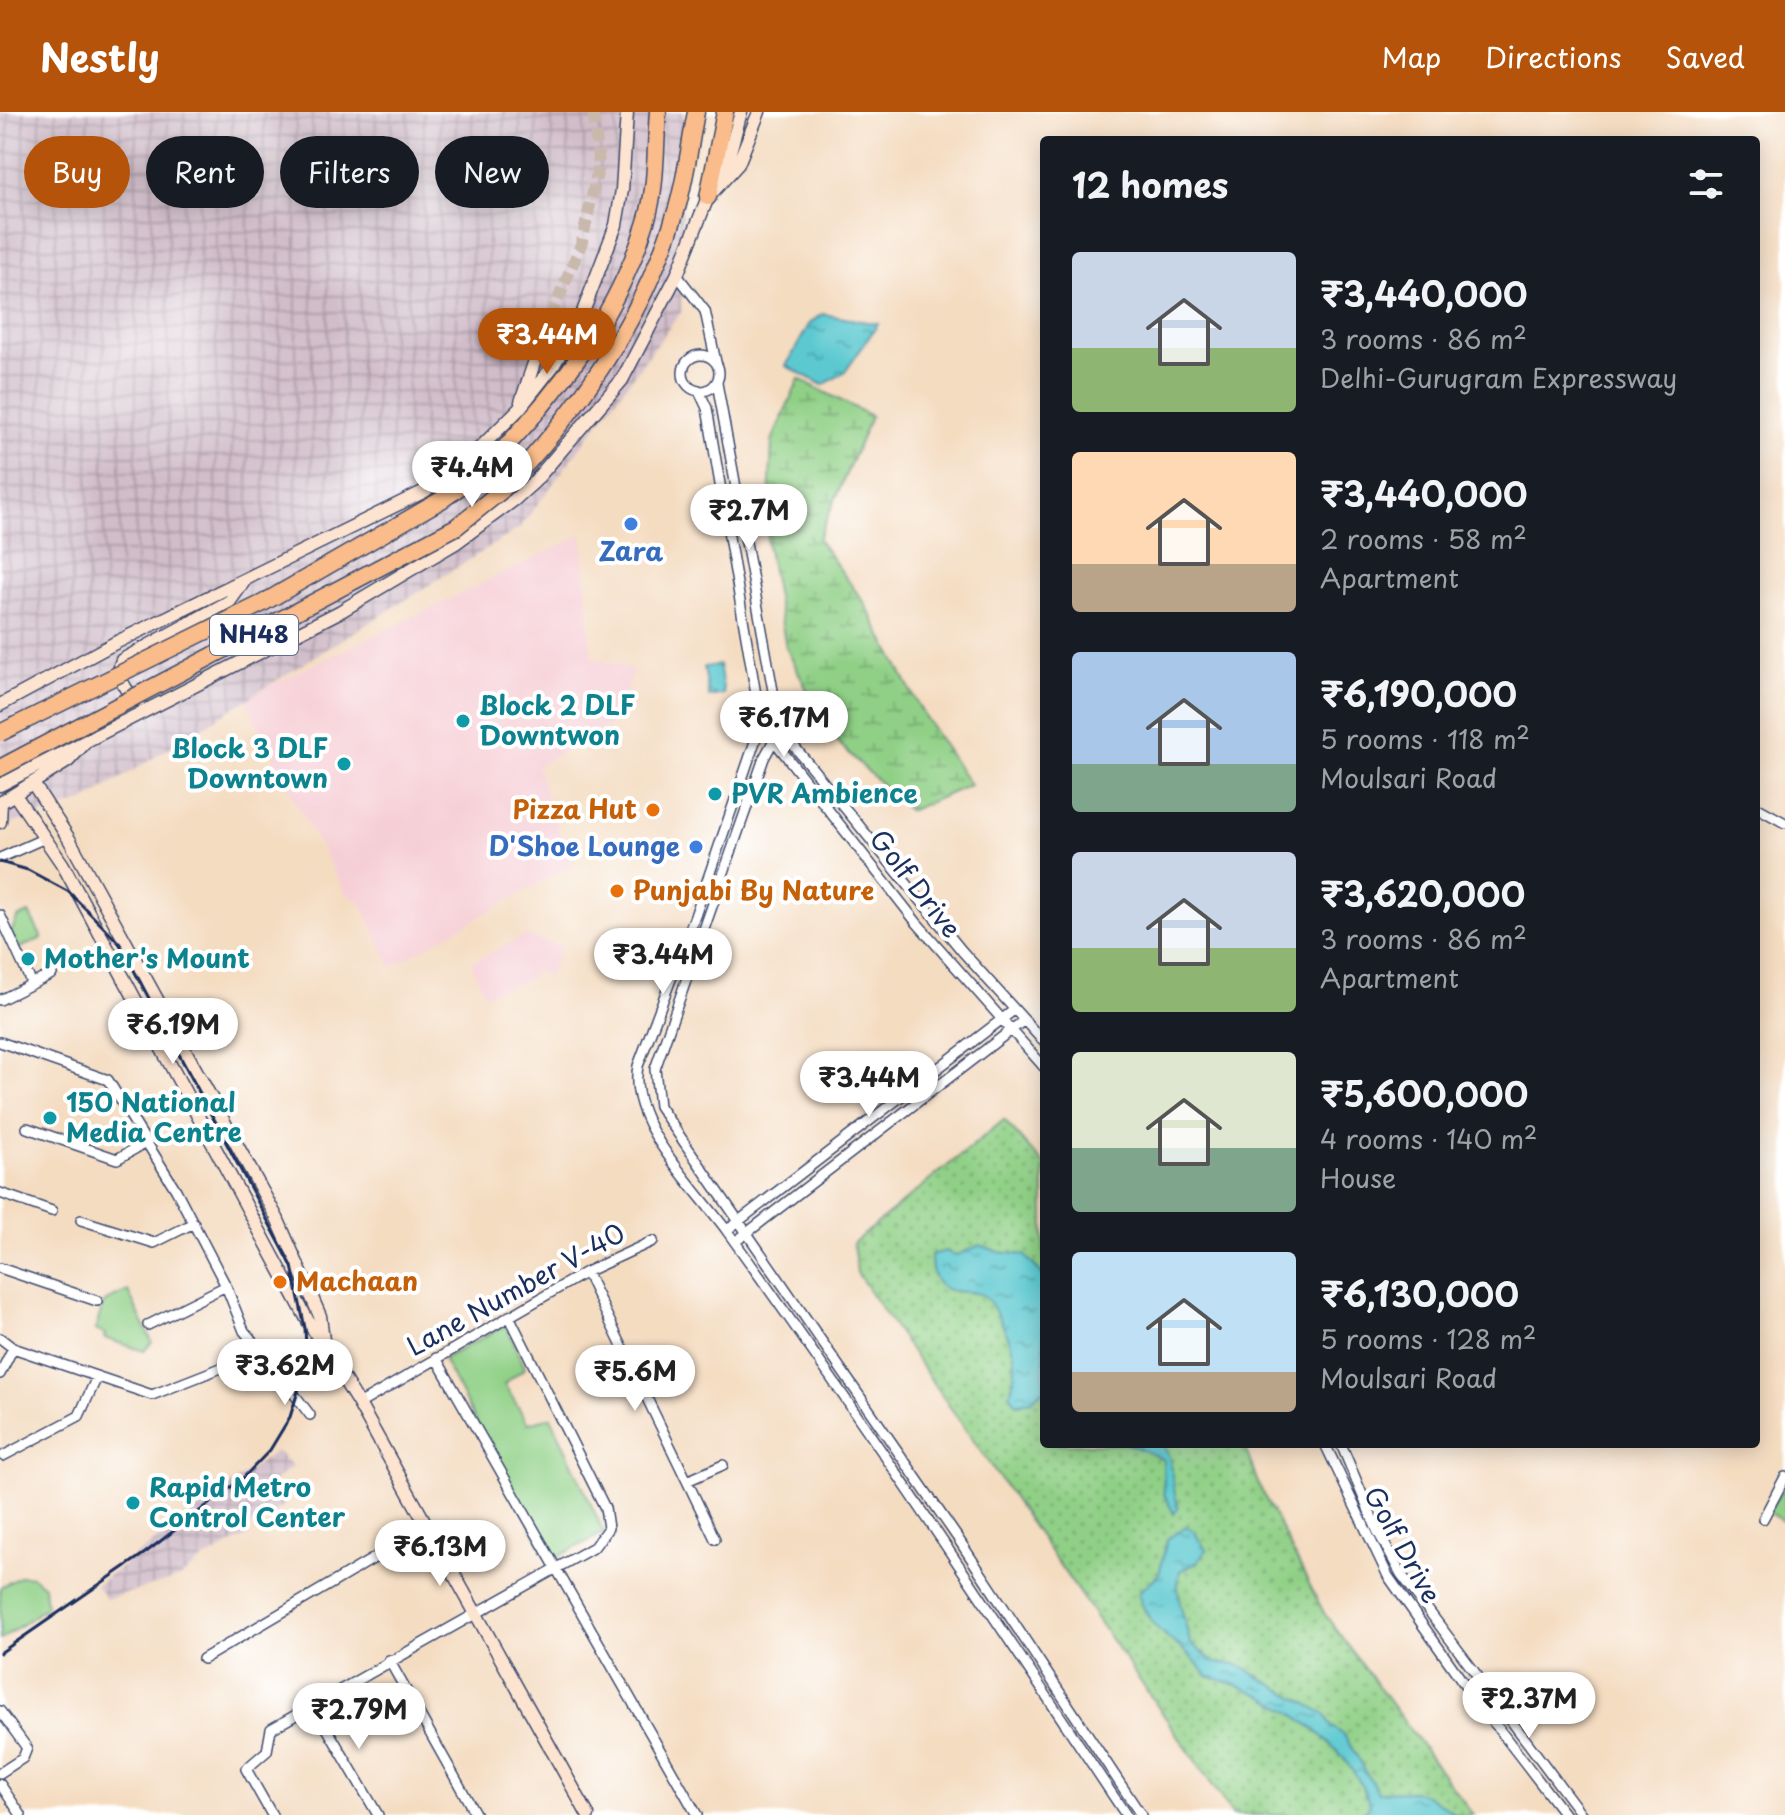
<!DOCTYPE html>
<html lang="en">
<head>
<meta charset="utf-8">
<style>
	:root { --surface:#171b24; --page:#242831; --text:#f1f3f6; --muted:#9ea1a6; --accent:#b45309 }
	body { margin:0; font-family:"Playpen Sans",sans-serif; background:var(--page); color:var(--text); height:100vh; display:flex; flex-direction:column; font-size:30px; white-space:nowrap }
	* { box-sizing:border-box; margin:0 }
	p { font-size:26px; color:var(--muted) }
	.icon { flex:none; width:44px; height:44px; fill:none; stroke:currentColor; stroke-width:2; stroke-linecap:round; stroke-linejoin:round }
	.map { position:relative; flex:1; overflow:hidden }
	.sheet { position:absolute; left:1040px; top:24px; width:720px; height:1312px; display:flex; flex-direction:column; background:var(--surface); border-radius:8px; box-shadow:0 4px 20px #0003 }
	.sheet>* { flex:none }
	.hud { position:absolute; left:24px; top:24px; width:760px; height:72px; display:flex; gap:16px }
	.price { position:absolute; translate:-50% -68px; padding:0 18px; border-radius:28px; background:#fff; color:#222; font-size:26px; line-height:52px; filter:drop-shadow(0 2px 4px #0008) }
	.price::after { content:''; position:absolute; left:50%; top:48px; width:24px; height:18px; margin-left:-12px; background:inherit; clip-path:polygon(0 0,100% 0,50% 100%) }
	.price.current { background:var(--accent); color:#fff }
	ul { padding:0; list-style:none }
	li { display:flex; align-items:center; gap:24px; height:200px; padding:0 32px }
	li span { display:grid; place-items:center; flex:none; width:224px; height:160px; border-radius:8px; color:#555 }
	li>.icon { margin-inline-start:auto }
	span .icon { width:96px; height:96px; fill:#fffc; stroke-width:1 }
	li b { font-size:34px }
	h2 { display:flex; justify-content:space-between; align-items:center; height:96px; padding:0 32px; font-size:34px }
	.pill { padding:0 28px; border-radius:36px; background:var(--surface); box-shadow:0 4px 20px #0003; font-size:28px; line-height:72px }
	.pill.current { background:var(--accent); color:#fff }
	header { display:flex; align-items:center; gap:48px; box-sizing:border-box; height:112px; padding:0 40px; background:var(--accent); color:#fff }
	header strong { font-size:38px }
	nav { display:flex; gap:44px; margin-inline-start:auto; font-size:28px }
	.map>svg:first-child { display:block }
</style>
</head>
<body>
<header>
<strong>Nestly</strong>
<nav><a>Map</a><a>Directions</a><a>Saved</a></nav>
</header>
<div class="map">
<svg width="1785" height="1703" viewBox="0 0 1785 1703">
	<defs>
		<pattern id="industrial-grid" width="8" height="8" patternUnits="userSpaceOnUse" patternTransform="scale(2)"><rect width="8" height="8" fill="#d1bdc9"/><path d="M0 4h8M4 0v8" fill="none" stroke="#a99aa6"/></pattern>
		<pattern id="grass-dots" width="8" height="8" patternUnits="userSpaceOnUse" patternTransform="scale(2)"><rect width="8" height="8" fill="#90d086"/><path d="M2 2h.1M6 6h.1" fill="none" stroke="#75a971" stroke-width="1.8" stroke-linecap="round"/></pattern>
		<pattern id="wetland-marsh" width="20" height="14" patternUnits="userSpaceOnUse" patternTransform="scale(2)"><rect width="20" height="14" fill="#90d086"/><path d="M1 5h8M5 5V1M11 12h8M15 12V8" fill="none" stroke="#75a971"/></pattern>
		<pattern id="water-ripples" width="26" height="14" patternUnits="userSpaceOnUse" patternTransform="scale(2)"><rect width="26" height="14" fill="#5bc9d0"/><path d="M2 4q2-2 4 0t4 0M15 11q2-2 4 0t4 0" fill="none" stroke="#4aa4ac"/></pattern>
	</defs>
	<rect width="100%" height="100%" fill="#fff"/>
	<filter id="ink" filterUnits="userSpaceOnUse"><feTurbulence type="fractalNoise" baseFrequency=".0125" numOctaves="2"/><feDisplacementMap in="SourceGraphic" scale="16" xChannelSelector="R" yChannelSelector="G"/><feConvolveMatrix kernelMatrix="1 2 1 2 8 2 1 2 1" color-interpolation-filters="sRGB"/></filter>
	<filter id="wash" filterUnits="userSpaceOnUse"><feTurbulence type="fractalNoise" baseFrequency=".006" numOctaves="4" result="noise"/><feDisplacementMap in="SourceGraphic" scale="32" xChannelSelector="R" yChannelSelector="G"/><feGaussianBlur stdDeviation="1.8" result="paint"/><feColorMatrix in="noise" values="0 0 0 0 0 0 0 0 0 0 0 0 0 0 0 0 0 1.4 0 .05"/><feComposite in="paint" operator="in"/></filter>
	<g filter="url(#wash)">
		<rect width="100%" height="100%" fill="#f4dcc1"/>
		<path fill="#f6cfd6" d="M582 423 592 546 634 558 617 609 537 654 571 753 391 855 361 791 346 782 290 679 245 586Z
			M525 823 562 835 548 866 538 860 531 862 532 866 485 883 471 851Z"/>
		<path fill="url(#industrial-grid)" d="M0 0H684L681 200 520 416 83 690 0 715Z
			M276 1339 292 1355 270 1372 278 1379 284 1394 246 1415 248 1424 202 1448 180 1466 106 1487 96 1473Z"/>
		<path fill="url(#grass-dots)" stroke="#568072" stroke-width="2" d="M1004 1008 1044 1053V1332H1244L1259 1374 1324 1501 1473 1703H1233L857 1161 853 1131Z"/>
		<path fill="url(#wetland-marsh)" stroke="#568072" stroke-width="2" d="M799 267 871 304 818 427 865 492 923 602 970 673 909 699 828 621 786 535 767 431 772 329Z"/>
		<path fill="#90d086" stroke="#568072" stroke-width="2" d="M29 801 42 826 18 837 11 821 17 806Z
			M128 1179 152 1230 144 1239 104 1226 105 1222 95 1218 104 1190Z
			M506 1213 525 1256 504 1272 528 1311 551 1305 604 1421 549 1449 443 1247Z
			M1785 1374V1410L1767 1400Z
			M21 1464 33 1465 44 1474 46 1495 0 1528V1475Z"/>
		<path fill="url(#water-ripples)" stroke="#3b7c97" stroke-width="2" d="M822 202 878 212 845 260 823 273 786 254 810 211Z
			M719 553 724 582 709 585 704 555Z
			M980 1133 999 1140 1024 1143 1044 1164V1277L1032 1288 1017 1292 1010 1282C1020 1251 1014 1234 999 1206 995 1200 991 1190 985 1185 968 1171 931 1196 931 1143L946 1139 955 1144Z
			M1125 1332H1162C1177 1351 1169 1374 1179 1395L1174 1402 1164 1382 1163 1348C1156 1343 1133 1334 1125 1332Z
			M1186 1415 1193 1418 1206 1438 1197 1451 1180 1459C1173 1482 1186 1508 1190 1531L1216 1551 1236 1552 1325 1602 1331 1614 1344 1623 1378 1680 1413 1679 1428 1684 1457 1703H1362L1370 1693C1347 1627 1272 1580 1207 1564 1183 1527 1152 1529 1138 1481L1159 1462 1167 1427Z"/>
	</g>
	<g filter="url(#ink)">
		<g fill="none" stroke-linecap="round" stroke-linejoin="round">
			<path stroke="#c9b9ad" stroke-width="12" stroke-dasharray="12 6" stroke-linecap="butt" d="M544 221 582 130 599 52 593 0"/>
			<defs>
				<path id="street" d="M677 163 705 199 716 250
					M683 261a18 18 0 1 1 36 0a18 18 0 1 1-36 0Z
					M717 271 780 617 962 839 1044 930
					M699 279 707 296 761 612 917 811 1044 955
					M761 612 695 804 638 954C627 1011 695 1075 727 1119 865 1310 995 1507 1126 1703
					M780 617 764 646 655 957 659 994 957 1425 1141 1703
					M1756 695 1785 711
					M0 746 45 726
					M0 803 32 872
					M0 888 52 862
					M0 930 108 968 176 1078 226 1174 244 1219 256 1233 249 1245 152 1283 13 1236 0 1226
					M27 1016 117 1047 147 1030
					M0 1081 52 1099
					M81 1108 154 1131 194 1111
					M727 1118 1014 898
					M735 1130 1023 909
					M0 1156 97 1189
					M586 1160 715 1427
					M148 1213 226 1174
					M436 1246 697 1703
					M0 1262 13 1236
					M282 1266 310 1303
					M359 1292 586 1160 653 1129
					M1325 1332 1388 1464 1465 1573 1565 1703
					M1341 1332 1377 1418 1401 1462 1582 1703
					M3 1344 79 1304 97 1265
					M687 1369 723 1353
					M1763 1407 1785 1365
					M203 1547 427 1415
					M389 1548 476 1703
					M312 1591 378 1703
					M0 1599 27 1636 23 1646 0 1661
					M0 1672 21 1703
					M272 1703 246 1657 267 1639 271 1617 594 1435 608 1416 605 1396 509 1204"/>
				<path id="secondary" d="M717 68 728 47 741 0
					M521 290 544 221
					M139 588C125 581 115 563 122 548L230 489 245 468
					M0 593 113 532 425 379 480 336 519 297 553 254 580 208 616 113 622 78 627 0
					M0 673 341 499 457 430 514 388 534 370 622 268 677 163 708 85 738 52 759 0
					M34 673 69 727 277 1106 320 1204 323 1228
					M15 683 63 753 308 1209 359 1292 588 1703
					M0 691 68 649 83 633
					M0 710 1 690"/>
				<path id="highway" d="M708 85 725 0
					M483 358C553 288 617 206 646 110 657 76 655 35 658 0
					M501 379C580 298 644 206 677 96 686 65 690 32 696 0"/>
			</defs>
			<use href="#street" stroke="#3c496d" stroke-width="12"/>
			<use href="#secondary" stroke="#3c496d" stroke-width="15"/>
			<use href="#highway" stroke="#3c496d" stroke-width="19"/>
			<use href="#street" stroke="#fff" stroke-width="9"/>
			<use href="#secondary" stroke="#fde4d0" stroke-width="12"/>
			<use href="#highway" stroke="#f9bc8a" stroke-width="16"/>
			<path stroke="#1b2f5e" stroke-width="3" d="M0 750 28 758 69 780 120 832 292 1154 305 1216 306 1235 303 1263 290 1305 270 1338 244 1365 145 1441 0 1541"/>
			<defs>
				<path id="highway-bridge" d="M0 621 263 491 443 387 483 358
					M0 656 456 415 501 379"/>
			</defs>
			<use href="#highway-bridge" stroke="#3c496d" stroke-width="19" stroke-linecap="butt"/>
			<use href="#highway-bridge" stroke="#f9bc8a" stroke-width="16"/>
		</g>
	</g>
	<g fill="#3f7fe0" stroke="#fff" stroke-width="3">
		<circle cx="631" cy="412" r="8"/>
		<circle cx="696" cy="735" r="8"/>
	</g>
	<g fill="#0f9aa8" stroke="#fff" stroke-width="3">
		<circle cx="463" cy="609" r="8"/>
		<circle cx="344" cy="652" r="8"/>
		<circle cx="715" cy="682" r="8"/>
		<circle cx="28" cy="847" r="8"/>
		<circle cx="50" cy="1006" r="8"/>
		<circle cx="133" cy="1391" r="8"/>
	</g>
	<g fill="#e8710a" stroke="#fff" stroke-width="3">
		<circle cx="653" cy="698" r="8"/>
		<circle cx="617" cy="779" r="8"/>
		<circle cx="280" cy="1170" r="8"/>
	</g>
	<g text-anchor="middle" stroke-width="8" stroke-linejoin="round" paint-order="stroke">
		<rect fill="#fff" stroke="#5f6d8e" stroke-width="2" x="210" y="503" width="88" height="40" rx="6"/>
		<g font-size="24" font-weight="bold" fill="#1b2f5e">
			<text x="254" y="531">NH48</text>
		</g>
		<g font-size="26" font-weight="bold" fill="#366cbe" stroke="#fff">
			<text x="631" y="449">Zara</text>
			<text x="680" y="744" text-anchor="end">D'Shoe Lounge</text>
		</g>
		<g font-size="26" font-weight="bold" fill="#0d838f" stroke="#fff" text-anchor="start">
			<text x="479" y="603">Block 2 DLF<tspan x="479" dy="30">Downtwon</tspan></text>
			<text x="328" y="646" text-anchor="end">Block 3 DLF<tspan x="328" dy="30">Downtown</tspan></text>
			<text x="731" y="691">PVR Ambience</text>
			<text x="44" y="856">Mother's Mount</text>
			<text x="66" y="1000">150 National<tspan x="66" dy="30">Media Centre</tspan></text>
			<text x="149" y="1385">Rapid Metro<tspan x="149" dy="30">Control Center</tspan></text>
		</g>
		<g font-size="26" font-weight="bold" fill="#c56008" stroke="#fff" text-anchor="start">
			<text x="637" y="707" text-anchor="end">Pizza Hut</text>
			<text x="633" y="788">Punjabi By Nature</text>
			<text x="296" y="1179">Machaan</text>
		</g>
		<g font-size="26" fill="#1b2f5e" stroke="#fff">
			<text transform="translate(915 772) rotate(52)" y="9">Golf Drive</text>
			<text transform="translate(516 1178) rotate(-29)" y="9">Lane Number V-40</text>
			<text transform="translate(1402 1433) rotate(61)" y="9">Golf Drive</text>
		</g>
	</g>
</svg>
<b class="price current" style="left:547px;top:264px">₹3.44M</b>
<b class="price" style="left:472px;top:397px">₹4.4M</b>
<b class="price" style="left:749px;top:440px">₹2.7M</b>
<b class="price" style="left:784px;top:647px">₹6.17M</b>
<b class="price" style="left:663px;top:884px">₹3.44M</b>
<b class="price" style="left:173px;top:954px">₹6.19M</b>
<b class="price" style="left:869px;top:1007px">₹3.44M</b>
<b class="price" style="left:285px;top:1295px">₹3.62M</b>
<b class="price" style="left:635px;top:1301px">₹5.6M</b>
<b class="price" style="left:440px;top:1476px">₹6.13M</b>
<b class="price" style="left:1529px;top:1628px">₹2.37M</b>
<b class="price" style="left:359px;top:1639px">₹2.79M</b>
<div class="hud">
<a class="pill current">Buy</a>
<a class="pill">Rent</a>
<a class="pill">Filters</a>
<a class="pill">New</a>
</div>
<section class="sheet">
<h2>12 homes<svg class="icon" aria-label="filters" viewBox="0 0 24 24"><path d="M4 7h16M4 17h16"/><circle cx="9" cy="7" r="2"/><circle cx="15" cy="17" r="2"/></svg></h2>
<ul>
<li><span style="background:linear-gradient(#c9d6e8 60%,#8fb573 0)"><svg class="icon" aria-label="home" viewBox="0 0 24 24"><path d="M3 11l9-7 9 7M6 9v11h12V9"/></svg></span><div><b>₹3,440,000</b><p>3 rooms · 86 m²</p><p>Delhi-Gurugram Expressway</p></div></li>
<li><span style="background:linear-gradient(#ffd9b3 70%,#b9a48a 0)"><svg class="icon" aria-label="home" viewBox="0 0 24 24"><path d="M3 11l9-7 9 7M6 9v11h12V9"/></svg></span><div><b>₹3,440,000</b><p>2 rooms · 58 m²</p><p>Apartment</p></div></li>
<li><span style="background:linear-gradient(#a9c7e8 70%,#7fa58c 0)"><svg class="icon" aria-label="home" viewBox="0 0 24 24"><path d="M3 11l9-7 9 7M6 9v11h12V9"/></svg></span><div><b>₹6,190,000</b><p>5 rooms · 118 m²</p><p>Moulsari Road</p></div></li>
<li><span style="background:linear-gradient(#c9d6e8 60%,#8fb573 0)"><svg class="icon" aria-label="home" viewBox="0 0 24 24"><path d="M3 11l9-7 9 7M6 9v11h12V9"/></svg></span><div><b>₹3,620,000</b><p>3 rooms · 86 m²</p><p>Apartment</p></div></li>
<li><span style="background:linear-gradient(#dfe7d0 60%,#7fa58c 0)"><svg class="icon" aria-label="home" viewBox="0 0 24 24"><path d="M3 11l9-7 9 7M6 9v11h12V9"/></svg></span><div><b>₹5,600,000</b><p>4 rooms · 140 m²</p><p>House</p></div></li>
<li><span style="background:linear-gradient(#bfe0f5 75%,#b9a48a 0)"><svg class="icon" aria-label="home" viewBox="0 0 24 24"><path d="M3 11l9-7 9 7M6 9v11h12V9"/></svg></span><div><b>₹6,130,000</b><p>5 rooms · 128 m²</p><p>Moulsari Road</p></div></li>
</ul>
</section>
</div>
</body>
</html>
